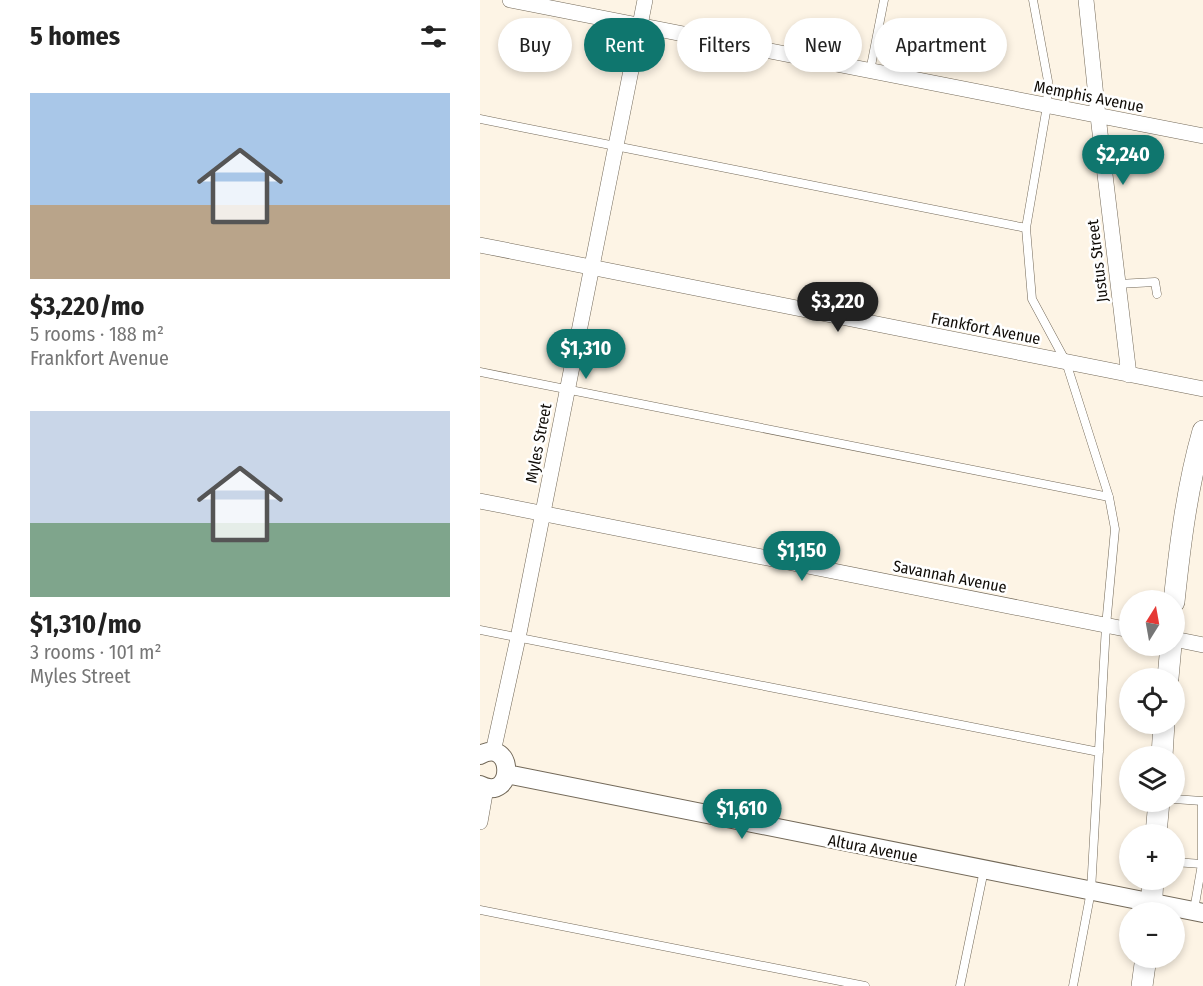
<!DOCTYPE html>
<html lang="en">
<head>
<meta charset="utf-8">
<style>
	:root { --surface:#fff; --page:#f6f6f6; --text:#222; --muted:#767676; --accent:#0f766e }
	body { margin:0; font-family:"Fira Sans Condensed",sans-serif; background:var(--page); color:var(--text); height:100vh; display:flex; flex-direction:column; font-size:22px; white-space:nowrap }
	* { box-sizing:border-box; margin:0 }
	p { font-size:20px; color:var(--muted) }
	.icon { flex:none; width:33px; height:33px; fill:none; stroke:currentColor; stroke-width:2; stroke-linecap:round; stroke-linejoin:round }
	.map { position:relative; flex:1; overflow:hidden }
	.drawer { display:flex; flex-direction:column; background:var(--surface); width:480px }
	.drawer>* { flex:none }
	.hud { position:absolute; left:18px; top:18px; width:570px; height:54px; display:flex; gap:12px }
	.needle { width:39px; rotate:11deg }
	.fabs { position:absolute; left:639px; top:590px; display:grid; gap:12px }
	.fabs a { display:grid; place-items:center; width:66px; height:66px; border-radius:50%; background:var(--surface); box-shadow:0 3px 9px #0003; font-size:30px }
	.price { position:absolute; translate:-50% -51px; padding:0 14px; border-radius:21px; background:var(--accent); color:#fff; font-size:20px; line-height:39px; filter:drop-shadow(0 2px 3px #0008) }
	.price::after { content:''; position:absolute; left:50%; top:36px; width:18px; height:14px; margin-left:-9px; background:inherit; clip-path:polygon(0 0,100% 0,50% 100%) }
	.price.on { background:#222; color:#fff }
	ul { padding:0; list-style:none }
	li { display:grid; align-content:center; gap:12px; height:318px; padding:0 30px }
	li span { display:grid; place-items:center; height:186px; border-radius:0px; color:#555 }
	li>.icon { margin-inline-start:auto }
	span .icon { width:108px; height:108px; fill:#fffc; stroke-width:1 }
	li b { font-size:26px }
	h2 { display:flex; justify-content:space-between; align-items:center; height:72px; padding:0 30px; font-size:26px }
	.chip { padding:0 21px; border-radius:27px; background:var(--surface); box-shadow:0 3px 9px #0003; font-size:21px; line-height:54px }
	.chip.on { background:var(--accent); color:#fff }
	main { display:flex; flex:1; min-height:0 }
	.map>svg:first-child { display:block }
</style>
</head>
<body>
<main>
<section class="drawer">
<h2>5 homes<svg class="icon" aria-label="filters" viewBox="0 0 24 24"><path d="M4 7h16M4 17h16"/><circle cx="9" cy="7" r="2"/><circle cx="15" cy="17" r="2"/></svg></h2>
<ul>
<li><span style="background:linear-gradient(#a9c7e8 60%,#b9a48a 0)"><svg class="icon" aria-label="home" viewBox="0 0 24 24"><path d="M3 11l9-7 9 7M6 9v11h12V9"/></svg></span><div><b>$3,220/mo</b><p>5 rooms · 188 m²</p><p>Frankfort Avenue</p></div></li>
<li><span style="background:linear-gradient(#c9d6e8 60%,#7fa58c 0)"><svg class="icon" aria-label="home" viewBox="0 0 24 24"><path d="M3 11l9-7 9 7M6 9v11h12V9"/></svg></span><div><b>$1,310/mo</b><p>3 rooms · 101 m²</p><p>Myles Street</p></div></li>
</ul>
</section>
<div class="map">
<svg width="723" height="986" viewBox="0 0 723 986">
	<rect width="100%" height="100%" fill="#fdf4e5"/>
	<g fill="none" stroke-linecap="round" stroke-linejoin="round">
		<defs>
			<path id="service" d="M553 0 568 81 567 106 546 228 552 299 586 362 629 497 635 529 626 626 611 891 593 986
				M390 71 404 0
				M0 119 546 228
				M638 284 675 282 677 294
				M0 372 629 497
				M0 630 619 752
				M694 799 722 801V864L714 910
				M694 862 722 864
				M0 910 385 986
				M480 986 504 870"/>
			<path id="minor" d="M30 0 723 136
				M606 0 618 116 649 375
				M0 245 723 389
				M0 501 650 630
				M694 639 723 645
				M13 752 38 638 165 0
				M0 822 6 788"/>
			<path id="tertiary" d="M0 755C34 736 36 803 0 785
				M27 774 723 913"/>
			<path id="secondary" d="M694 602C700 545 707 487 723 431
				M688 678 691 645
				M682 756 684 723
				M676 834 679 801
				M671 912 673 879
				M662 986 666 957"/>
		</defs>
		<use href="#service" stroke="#736959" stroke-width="9"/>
		<use href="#minor" stroke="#736959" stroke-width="16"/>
		<use href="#tertiary" stroke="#736959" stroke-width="20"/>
		<use href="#secondary" stroke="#736959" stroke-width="22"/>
		<use href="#service" stroke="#fff" stroke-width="8"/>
		<use href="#minor" stroke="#fff" stroke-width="15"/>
		<use href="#tertiary" stroke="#fff" stroke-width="18"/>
		<use href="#secondary" stroke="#fff" stroke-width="21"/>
	</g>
	<g text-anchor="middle" stroke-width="5" stroke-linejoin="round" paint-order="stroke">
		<g font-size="16" fill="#100c07" stroke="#fff">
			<text transform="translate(609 96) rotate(11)" y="6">Memphis Avenue</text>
			<text transform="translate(617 261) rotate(-97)" y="6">Justus Street</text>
			<text transform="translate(506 328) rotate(11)" y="6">Frankfort Avenue</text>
			<text transform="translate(58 443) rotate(-79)" y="6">Myles Street</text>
			<text transform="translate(470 576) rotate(11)" y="6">Savannah Avenue</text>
			<text transform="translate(393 848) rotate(11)" y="6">Altura Avenue</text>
		</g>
	</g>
</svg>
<div class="fabs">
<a><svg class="needle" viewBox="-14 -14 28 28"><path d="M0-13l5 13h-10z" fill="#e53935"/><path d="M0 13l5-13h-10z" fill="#767676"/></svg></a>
<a><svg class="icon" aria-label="locate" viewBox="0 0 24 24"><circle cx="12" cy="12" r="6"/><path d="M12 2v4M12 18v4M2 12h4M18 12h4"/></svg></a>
<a><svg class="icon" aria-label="layers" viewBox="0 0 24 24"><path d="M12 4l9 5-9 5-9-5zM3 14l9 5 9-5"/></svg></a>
<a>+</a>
<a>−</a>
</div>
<b class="price" style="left:643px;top:186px">$2,240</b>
<b class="price on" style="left:358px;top:333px">$3,220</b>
<b class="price" style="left:106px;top:380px">$1,310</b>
<b class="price" style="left:322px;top:582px">$1,150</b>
<b class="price" style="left:262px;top:840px">$1,610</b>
<div class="hud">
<a class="chip">Buy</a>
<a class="chip on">Rent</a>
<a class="chip">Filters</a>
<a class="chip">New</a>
<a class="chip">Apartment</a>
</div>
</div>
</main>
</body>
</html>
